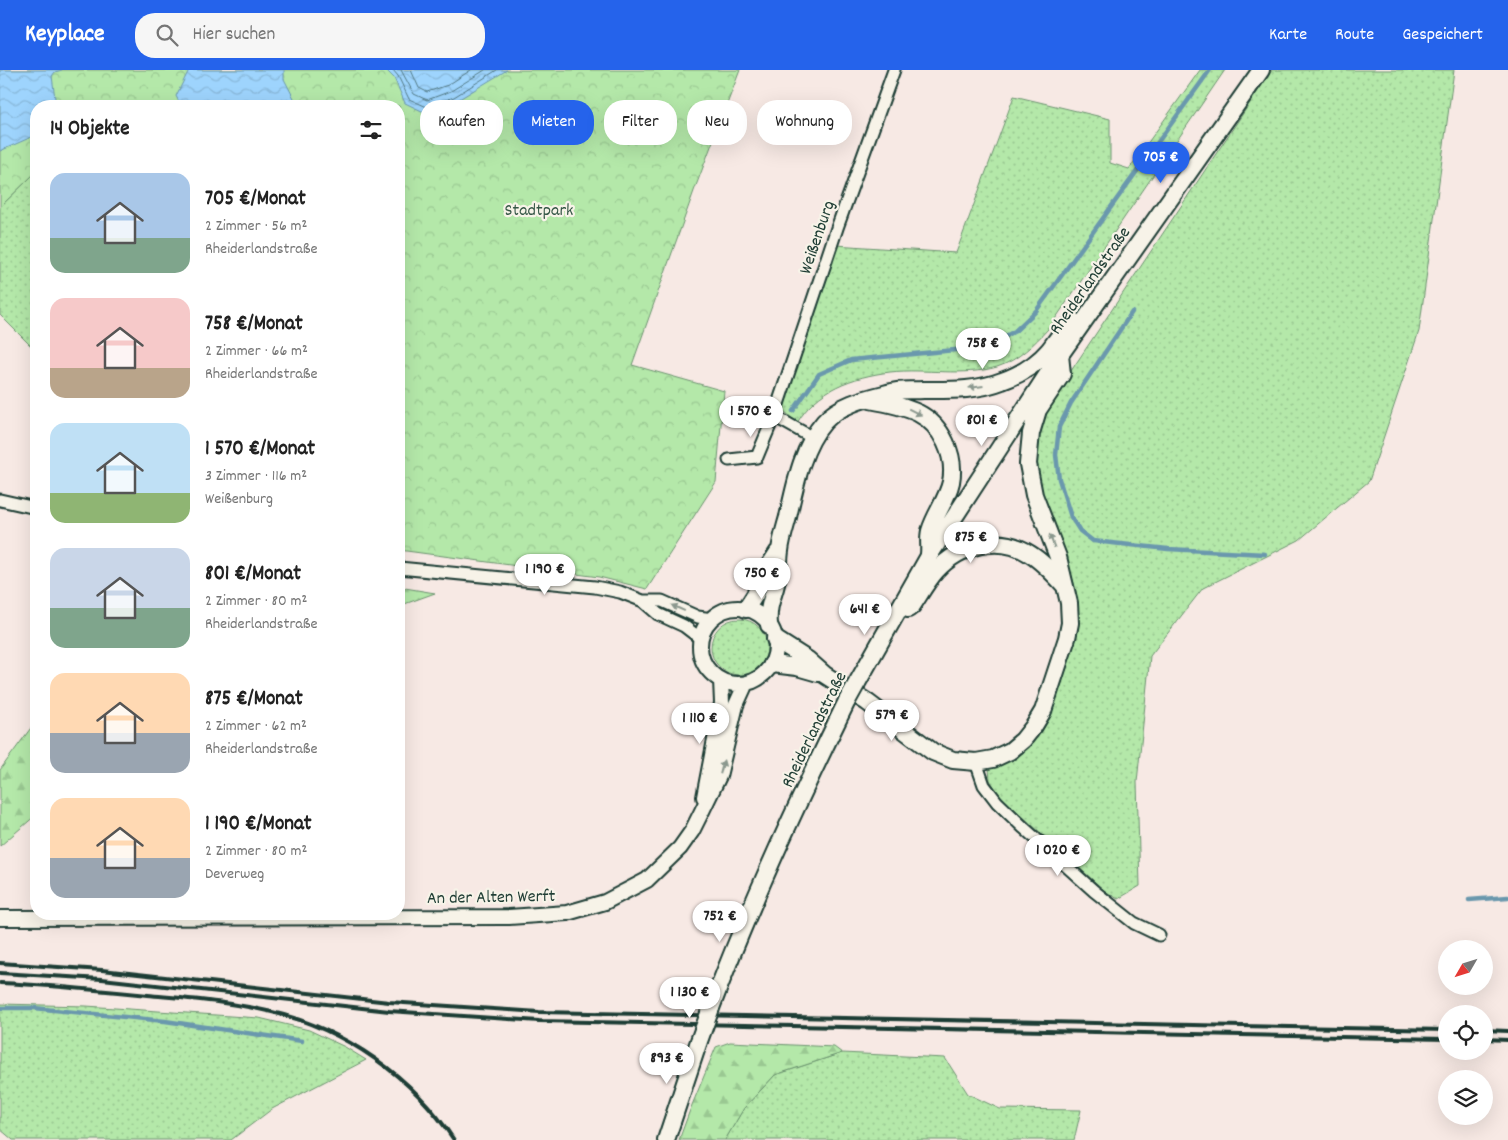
<!DOCTYPE html>
<html lang="de">
<head>
<meta charset="utf-8">
<style>
	:root { --surface:#fff; --page:#f6f6f6; --text:#222; --muted:#767676; --accent:#2563eb }
	body { margin:0; font-family:Dekko,sans-serif; background:var(--page); color:var(--text); height:100vh; display:flex; flex-direction:column; font-size:19px; white-space:nowrap }
	* { box-sizing:border-box; margin:0 }
	p { font-size:16px; color:var(--muted) }
	.icon { flex:none; width:28px; height:28px; fill:none; stroke:currentColor; stroke-width:2; stroke-linecap:round; stroke-linejoin:round }
	.map { position:relative; flex:1; overflow:hidden }
	.panel { position:absolute; left:30px; top:30px; width:375px; height:820px; display:flex; flex-direction:column; background:var(--surface); border-radius:20px; box-shadow:0 5px 20px #0002 }
	.panel>* { flex:none }
	.banner { position:absolute; left:420px; top:30px; width:475px; height:45px; display:flex; gap:10px }
	.needle { width:32px; rotate:231deg }
	.fabs { position:absolute; left:1438px; top:870px; display:grid; gap:10px }
	.fabs a { display:grid; place-items:center; width:55px; height:55px; border-radius:50%; background:var(--surface); box-shadow:0 5px 20px #0002; font-size:25px }
	.price { position:absolute; translate:-50% -42px; padding:0 11px; border-radius:18px; background:#fff; color:#222; font-size:16px; line-height:32px; filter:drop-shadow(0 1px 2px #0008) }
	.price::after { content:''; position:absolute; left:50%; top:30px; width:15px; height:11px; margin-left:-8px; background:inherit; clip-path:polygon(0 0,100% 0,50% 100%) }
	.price.on { background:var(--accent); color:#fff }
	ul { padding:0; list-style:none }
	li { display:flex; align-items:center; gap:15px; height:125px; padding:0 20px }
	li span { display:grid; place-items:center; flex:none; width:140px; height:100px; border-radius:15px; color:#555 }
	li>.icon { margin-inline-start:auto }
	span .icon { width:60px; height:60px; fill:#fffc; stroke-width:1 }
	li b { font-size:21px }
	h2 { display:flex; justify-content:space-between; align-items:center; height:60px; padding:0 20px; font-size:21px }
	.chip { padding:0 18px; border-radius:20px; background:var(--surface); box-shadow:0 5px 20px #0002; font-size:18px; line-height:45px }
	.chip.on { background:var(--accent); color:#fff }
	header { display:flex; align-items:center; gap:30px; box-sizing:border-box; height:70px; padding:0 25px; background:var(--accent); color:#fff }
	header strong { font-size:24px }
	nav { display:flex; gap:28px; margin-inline-start:auto; font-size:18px }
	.search { width:350px; height:45px; background:var(--page); display:flex; align-items:center; gap:12px; box-sizing:border-box; padding:0 18px; border-radius:20px; color:var(--muted); font-size:19px }
	.map>svg:first-child { display:block }
</style>
</head>
<body>
<header>
<strong>Keyplace</strong>
<div class="search"><svg class="icon" aria-label="search" viewBox="0 0 24 24"><circle cx="10" cy="10" r="6"/><path d="M15 15l6 6"/></svg>Hier suchen</div>
<nav><a>Karte</a><a>Route</a><a>Gespeichert</a></nav>
</header>
<div class="map">
<svg width="1508" height="1070" viewBox="0 0 1508 1070">
	<defs>
		<pattern id="grass-dots" width="8" height="8" patternUnits="userSpaceOnUse" patternTransform="scale(1.25)"><rect width="8" height="8" fill="#b4e8a9"/><path d="M2 2h.1M6 6h.1" fill="none" stroke="#9ac892" stroke-width="1.8" stroke-linecap="round"/></pattern>
		<pattern id="forest-firs" width="22" height="20" patternUnits="userSpaceOnUse" patternTransform="scale(1.25)"><rect width="22" height="20" fill="#b4e8a9"/><path d="M5 1l3.5 6h-7zM16 11l3.5 6h-7z" fill="#9ac892"/></pattern>
		<pattern id="park-crowns" width="20" height="18" patternUnits="userSpaceOnUse" patternTransform="scale(1.25)"><rect width="20" height="18" fill="#b4e8a9"/><path d="M2 6a3 3 0 1 1 6 0M12 15a3 3 0 1 1 6 0" fill="none" stroke="#9ac892"/></pattern>
		<pattern id="water-waves" width="16" height="10" patternUnits="userSpaceOnUse" patternTransform="scale(1.25)"><rect width="16" height="10" fill="#9ed4fd"/><path d="M0 5q4-4 8 0t8 0" fill="none" stroke="#88b7d9"/></pattern>
	</defs>
	<rect width="100%" height="100%" fill="#f7e9e4"/>
	<filter id="ink" filterUnits="userSpaceOnUse"><feTurbulence type="fractalNoise" baseFrequency=".02" numOctaves="2"/><feDisplacementMap in="SourceGraphic" scale="10" xChannelSelector="R" yChannelSelector="G"/><feConvolveMatrix kernelMatrix="1 2 1 2 8 2 1 2 1" color-interpolation-filters="sRGB"/></filter>
	<g filter="url(#ink)">
		<path fill="url(#grass-dots)" stroke="#6a926e" d="M1200 0H1225L1049 258C1034 274 1019 290 997 297 962 307 926 298 890 302 852 307 817 319 797 353L782 339 835 175 956 183 1014 26 1110 49V93L1129 99Z
			M1272 0H1454L1419 261 1369 411 1299 470 1203 518 1150 586 1137 712 1140 816 1118 829 1105 821 1000 726 990 710 989 698C998 694 1009 691 1017 686 1042 670 1052 644 1060 617 1069 590 1082 561 1078 532 1071 485 1037 437 1036 391 1036 353 1051 335 1069 304Z
			M36 102V281L0 245V137Z
			M711 577a28 28 0 1 1 56 0a28 28 0 1 1-56 0Z
			M0 934 86 936 259 948 309 960 345 977 366 990 272 1039 231 1070H13L0 1059Z
			M842 983 945 988 968 1024 1000 1039 1081 1040 1074 1070H725L744 1038 775 1005Z"/>
		<path fill="url(#forest-firs)" stroke="#6a926e" d="M399 517 435 523 399 536Z
			M36 651V745L0 776V700Z
			M730 972 834 977 842 983 775 1005 744 1038 725 1070H679L690 1040 716 977Z"/>
		<path fill="url(#park-crowns)" stroke="#6a926e" d="M0 0H740L694 121 632 295 724 321 716 412 647 519 599 507 399 480V36H36V102L0 137Z"/>
		<path fill="url(#water-waves)" stroke="#6b98ad" d="M0 0H62L55 2 52 6 56 36H36V65L0 81Z
			M189 0H284V9L298 36H181L176 26Z
			M386 0H507L456 31 426 43 405 33 394 8Z"/>
		<g fill="none" stroke-linecap="round" stroke-linejoin="round">
			<path stroke="#527984" stroke-width="1" d="M393 0 398 6 409 29 427 37 454 27 497 0
				M401 0 414 24 427 30 451 21 485 0
				M411 0 419 18 427 22 448 15 471 0"/>
			<path stroke="#6b98ad" stroke-width="4.5" d="M1132 242 1071 333 1059 357 1056 385 1059 409 1071 447 1080 461 1093 471 1168 479 1265 484
				M793 341 819 304 851 290 986 277 1015 261 1036 241 1210 0
				M1469 830 1508 827
				M0 938H34L165 951 302 971"/>
			<defs>
				<path id="minor" d="M774 346 813 368
					M729 390 757 387 774 346 837 158 894 0
					M0 430 36 438
					M399 498 595 517 620 522 643 531H662L698 547 712 549
					M643 531 658 544 684 556 701 569
					M976 692 984 715 997 732 1024 758 1094 821 1134 853 1159 865"/>
				<path id="tertiary" d="M700 576a38 38 0 1 1 76 0a38 38 0 1 1-76 0Z
					M704 727 722 633 721 610
					M0 848 509 847 567 843 605 832 647 810 680 778 692 761 702 741 719 706 736 635 746 613"/>
				<path id="secondary" d="M870 330C887 333 903 336 918 343 942 355 956 386 951 412 947 430 935 444 930 461 928 468 930 477 929 484
					M746 539 755 525 762 507 778 482
					M908 539 912 536C920 524 927 511 936 501 960 475 999 464 1030 484 1043 492 1054 504 1064 515
					M769 555C767 531 776 524 778 503 779 496 779 488 780 481 781 470 785 458 788 447 795 416 802 377 824 352 841 333 869 328 892 322 902 319 913 321 923 320 949 320 977 321 1002 311 1019 305 1037 294 1049 280 1057 270 1063 258 1075 252
					M775 569 808 590 825 605 867 632 933 682 953 690 976 692 993 689 1010 681 1023 670 1034 656 1043 641 1067 568 1070 553 1069 533 1058 487 1034 425 1028 394 1031 363 1038 340 1062 304 1060 285
					M772 594 797 597 818 603
					M857 613 929 486 1060 285 1261 0
					M711 938C750 834 798 731 847 631
					M666 1070 699 971"/>
			</defs>
			<use href="#minor" stroke="#1f3d34" stroke-width="15"/>
			<use href="#tertiary" stroke="#1f3d34" stroke-width="18"/>
			<use href="#secondary" stroke="#1f3d34" stroke-width="20"/>
			<use href="#minor" stroke="#f7f3e8" stroke-width="11"/>
			<use href="#tertiary" stroke="#f7f3e8" stroke-width="14"/>
			<use href="#secondary" stroke="#f7f3e8" stroke-width="16"/>
			<path stroke="#1f3d34" stroke-width="4" d="M0 893 102 900 389 932 539 942 1446 960
				M0 903 102 909 389 941 539 951 1446 969
				M0 913C49 915 98 920 148 925 189 929 231 932 272 942 345 959 413 1007 454 1070
				M1484 960 1508 961
				M1484 969 1508 970"/>
			<defs>
				<path id="secondary-bridge" d="M847 631 857 613
					M699 971 711 938"/>
			</defs>
			<use href="#secondary-bridge" stroke="#1f3d34" stroke-width="20" stroke-linecap="butt"/>
			<use href="#secondary-bridge" stroke="#f7f3e8" stroke-width="16"/>
		</g>
		<defs><path id="oneway-solid" d="M-6-.8H1V-3.2L6.5 0L1 3.2V.8H-6Z" transform="scale(1.25)"/></defs>
		<g fill="#8b988e">
			<use href="#oneway-solid" transform="translate(976 317) rotate(173)"/>
			<use href="#oneway-solid" transform="translate(915 342) rotate(26)"/>
			<use href="#oneway-solid" transform="translate(1052 471) rotate(-111)"/>
			<use href="#oneway-solid" transform="translate(678 538) rotate(-156)"/>
			<use href="#oneway-solid" transform="translate(722 697) rotate(-76)"/>
		</g>
	</g>
	<g text-anchor="middle" stroke-width="4.5" stroke-linejoin="round" paint-order="stroke">
		<g font-size="18" fill="#355746" stroke="#f7f3e8">
			<text x="539" y="145">Stadtpark</text>
		</g>
		<g font-size="18" fill="#1f3d34" stroke="#f7f3e8">
			<text transform="translate(816 167) rotate(-71)" y="6">Weißenburg</text>
			<text transform="translate(1089 210) rotate(-55)" y="6">Rheiderlandstraße</text>
			<text transform="translate(813 659) rotate(-64)" y="6">Rheiderlandstraße</text>
			<text transform="translate(491 826) rotate(-1)" y="6">An der Alten Werft</text>
		</g>
	</g>
</svg>
<div class="fabs">
<a><svg class="needle" viewBox="-14 -14 28 28"><path d="M0-13l5 13h-10z" fill="#e53935"/><path d="M0 13l5-13h-10z" fill="#767676"/></svg></a>
<a><svg class="icon" aria-label="locate" viewBox="0 0 24 24"><circle cx="12" cy="12" r="6"/><path d="M12 2v4M12 18v4M2 12h4M18 12h4"/></svg></a>
<a><svg class="icon" aria-label="layers" viewBox="0 0 24 24"><path d="M12 4l9 5-9 5-9-5zM3 14l9 5 9-5"/></svg></a>
</div>
<b class="price on" style="left:1161px;top:114px">705 €</b>
<b class="price" style="left:983px;top:300px">758 €</b>
<b class="price" style="left:751px;top:368px">1 570 €</b>
<b class="price" style="left:982px;top:377px">801 €</b>
<b class="price" style="left:971px;top:494px">875 €</b>
<b class="price" style="left:545px;top:526px">1 190 €</b>
<b class="price" style="left:762px;top:530px">750 €</b>
<b class="price" style="left:865px;top:566px">641 €</b>
<b class="price" style="left:892px;top:672px">579 €</b>
<b class="price" style="left:700px;top:675px">1 110 €</b>
<b class="price" style="left:1058px;top:807px">1 020 €</b>
<b class="price" style="left:720px;top:873px">752 €</b>
<b class="price" style="left:690px;top:949px">1 130 €</b>
<b class="price" style="left:667px;top:1015px">893 €</b>
<div class="banner">
<a class="chip">Kaufen</a>
<a class="chip on">Mieten</a>
<a class="chip">Filter</a>
<a class="chip">Neu</a>
<a class="chip">Wohnung</a>
</div>
<section class="panel">
<h2>14 Objekte<svg class="icon" aria-label="filters" viewBox="0 0 24 24"><path d="M4 7h16M4 17h16"/><circle cx="9" cy="7" r="2"/><circle cx="15" cy="17" r="2"/></svg></h2>
<ul>
<li><span style="background:linear-gradient(#a9c7e8 65%,#7fa58c 0)"><svg class="icon" aria-label="home" viewBox="0 0 24 24"><path d="M3 11l9-7 9 7M6 9v11h12V9"/></svg></span><div><b>705 €/Monat</b><p>2 Zimmer · 56 m²</p><p>Rheiderlandstraße</p></div></li>
<li><span style="background:linear-gradient(#f6c9c9 70%,#b9a48a 0)"><svg class="icon" aria-label="home" viewBox="0 0 24 24"><path d="M3 11l9-7 9 7M6 9v11h12V9"/></svg></span><div><b>758 €/Monat</b><p>2 Zimmer · 66 m²</p><p>Rheiderlandstraße</p></div></li>
<li><span style="background:linear-gradient(#bfe0f5 70%,#8fb573 0)"><svg class="icon" aria-label="home" viewBox="0 0 24 24"><path d="M3 11l9-7 9 7M6 9v11h12V9"/></svg></span><div><b>1 570 €/Monat</b><p>3 Zimmer · 116 m²</p><p>Weißenburg</p></div></li>
<li><span style="background:linear-gradient(#c9d6e8 60%,#7fa58c 0)"><svg class="icon" aria-label="home" viewBox="0 0 24 24"><path d="M3 11l9-7 9 7M6 9v11h12V9"/></svg></span><div><b>801 €/Monat</b><p>2 Zimmer · 80 m²</p><p>Rheiderlandstraße</p></div></li>
<li><span style="background:linear-gradient(#ffd9b3 60%,#9aa5b1 0)"><svg class="icon" aria-label="home" viewBox="0 0 24 24"><path d="M3 11l9-7 9 7M6 9v11h12V9"/></svg></span><div><b>875 €/Monat</b><p>2 Zimmer · 62 m²</p><p>Rheiderlandstraße</p></div></li>
<li><span style="background:linear-gradient(#ffd9b3 60%,#9aa5b1 0)"><svg class="icon" aria-label="home" viewBox="0 0 24 24"><path d="M3 11l9-7 9 7M6 9v11h12V9"/></svg></span><div><b>1 190 €/Monat</b><p>2 Zimmer · 80 m²</p><p>Deverweg</p></div></li>
</ul>
</section>
</div>
</body>
</html>
